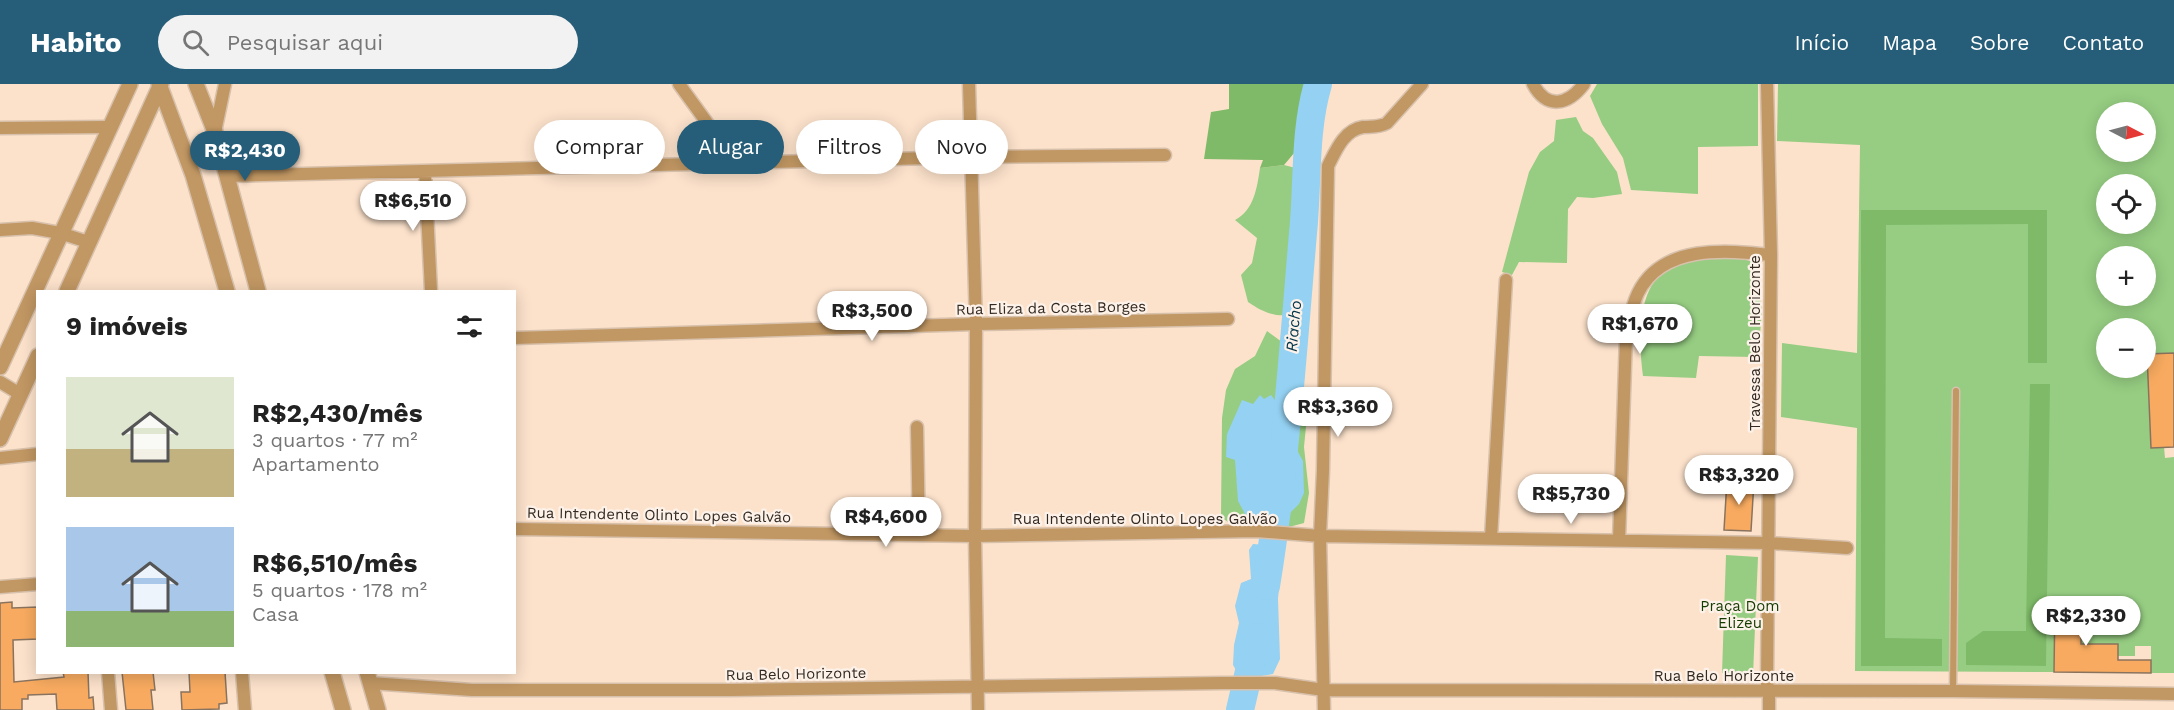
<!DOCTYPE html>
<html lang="pt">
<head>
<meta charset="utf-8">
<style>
	:root { --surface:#fff; --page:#f2f2f2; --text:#222; --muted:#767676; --accent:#265d78 }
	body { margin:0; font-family:"Work Sans",sans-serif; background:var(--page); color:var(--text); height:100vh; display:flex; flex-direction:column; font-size:22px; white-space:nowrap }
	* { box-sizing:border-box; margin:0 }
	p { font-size:20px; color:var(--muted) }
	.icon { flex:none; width:33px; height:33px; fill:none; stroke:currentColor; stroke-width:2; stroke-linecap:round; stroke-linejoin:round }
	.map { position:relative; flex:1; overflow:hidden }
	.details { position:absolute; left:36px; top:206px; width:480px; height:384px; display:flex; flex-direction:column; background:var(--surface); border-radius:0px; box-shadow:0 3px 15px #0003 }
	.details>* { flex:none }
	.banner { position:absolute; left:534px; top:36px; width:570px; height:54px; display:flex; gap:12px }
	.needle { width:39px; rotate:96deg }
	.buttons { position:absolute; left:2096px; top:18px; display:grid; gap:12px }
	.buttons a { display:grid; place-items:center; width:60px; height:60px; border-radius:50%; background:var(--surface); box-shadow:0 3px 15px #0003; font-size:30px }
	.price { position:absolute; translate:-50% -51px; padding:0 14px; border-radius:21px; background:#fff; color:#222; font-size:20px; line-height:39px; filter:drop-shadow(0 2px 3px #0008) }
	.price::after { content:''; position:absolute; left:50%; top:36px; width:18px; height:14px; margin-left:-9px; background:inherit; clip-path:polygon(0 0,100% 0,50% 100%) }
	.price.active { background:var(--accent); color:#fff }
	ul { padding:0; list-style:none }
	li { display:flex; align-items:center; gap:18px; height:150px; padding:0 30px }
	li span { display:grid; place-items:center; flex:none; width:168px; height:120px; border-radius:0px; color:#555 }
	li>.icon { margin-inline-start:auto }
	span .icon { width:72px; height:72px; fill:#fffc; stroke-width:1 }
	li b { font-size:26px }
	h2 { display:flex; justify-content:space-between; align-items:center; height:72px; padding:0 30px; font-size:26px }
	.pill { padding:0 21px; border-radius:27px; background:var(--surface); box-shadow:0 3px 15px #0003; font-size:21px; line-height:54px }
	.pill.active { background:var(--accent); color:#fff }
	header { display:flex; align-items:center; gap:36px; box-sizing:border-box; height:84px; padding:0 30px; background:var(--accent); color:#fff }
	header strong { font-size:28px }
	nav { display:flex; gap:33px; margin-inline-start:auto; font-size:21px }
	.search { width:420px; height:54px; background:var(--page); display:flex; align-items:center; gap:15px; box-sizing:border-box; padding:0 21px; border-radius:33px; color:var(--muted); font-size:22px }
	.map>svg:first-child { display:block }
</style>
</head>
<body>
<header>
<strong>Habito</strong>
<div class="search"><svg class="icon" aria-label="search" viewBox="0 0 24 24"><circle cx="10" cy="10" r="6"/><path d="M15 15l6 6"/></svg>Pesquisar aqui</div>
<nav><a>Início</a><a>Mapa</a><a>Sobre</a><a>Contato</a></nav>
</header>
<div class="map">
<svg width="2174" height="626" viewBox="0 0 2174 626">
	<rect width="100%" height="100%" fill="#fce2cb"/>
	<path fill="#96cd82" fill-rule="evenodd" d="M1597 0H1758V62L1698 63V110L1631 106 1623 74 1602 40 1590 12Z
		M1778 0H2174V269L2147 271 2151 363H2164L2165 374 2174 373V589H2151V562H2135V572H2118V560H2081V515H2055L2054 588 1855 587 1857 344 1781 333 1782 259 1857 269 1860 61 1777 57ZM2106 28H2145V68H2106ZM2106 100H2145V140H2106ZM2106 172H2145V212H2106ZM2106 244H2145V284H2106Z
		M1576 33 1583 47 1593 54 1617 88 1622 110 1593 114 1577 113 1568 125 1567 179 1519 178 1512 191 1502 188 1529 88 1540 68 1554 57 1556 36Z
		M1284 81 1315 89 1309 228C1282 233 1271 234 1248 218L1241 191 1252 179 1257 154 1235 136C1254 126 1257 104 1260 84Z
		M1703 172 1740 174 1753 178 1762 226 1760 250 1755 273 1699 272 1696 294 1643 292C1639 262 1636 213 1661 190 1670 180 1691 176 1703 172Z
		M1267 247 1282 258 1281 288 1305 316 1307 332 1304 363 1309 409 1304 439 1289 443H1235L1221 433 1222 334 1226 306 1235 285 1255 272Z
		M1726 471 1758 473 1753 591 1722 589Z"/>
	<path fill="#7eba68" d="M1229 0H1305L1295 68 1284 81 1260 84 1263 76 1204 75 1211 28 1229 25Z
		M1861 126H2047V279H2028V140L1886 141 1885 554 1942 555V582H1861Z
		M2030 300H2050L2046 582 1966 581V559L1983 547H2026Z"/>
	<path fill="#94d1f2" d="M1260 311 1264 315 1271 311C1282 326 1293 337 1291 358L1298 359V368L1303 377 1304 409 1299 420 1287 432 1267 438 1250 439 1238 417 1235 376 1226 373 1227 350 1242 316 1253 320Z
		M1253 460 1265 461 1276 465 1281 478 1278 515 1280 575 1273 590 1254 593 1239 591 1233 581 1234 561 1239 539 1235 522 1241 499 1251 495 1249 466Z"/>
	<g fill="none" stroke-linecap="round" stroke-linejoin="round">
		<path stroke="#94d1f2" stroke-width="28" d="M1266 502C1285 385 1293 267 1303 149 1308 100 1304 47 1318 0
			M1240 626 1257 553"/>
	</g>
	<path fill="#f8ab60" stroke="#8a735e" stroke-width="1.5" d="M2174 269V363L2151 364 2147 270Z
		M1727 396 1754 397 1751 447 1724 446Z
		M2055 515H2081V560H2118V576H2151V589L2054 588Z
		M12 518V524L38 523V555L13 556 14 598 64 593 63 588H88L89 614 93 613 94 626H57L56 610 28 611V615H22V626H0V519Z
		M122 588H153L155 606H151L153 626H126Z
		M189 588H225L227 619 219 620V625L182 626 181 608H190Z"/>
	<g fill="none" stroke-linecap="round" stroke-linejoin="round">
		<defs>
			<path id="service" d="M1953 606 1956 307"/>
			<path id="minor" d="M679 0 737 80
				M969 0 976 240 975 452 978 626
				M1533 0C1547 26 1568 21 1584 0
				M1767 0 1771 171 1767 600 1769 607V626
				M0 44 108 43
				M215 48 225 0
				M425 87 431 207
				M227 92 970 73 1165 71
				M0 146 32 144 60 149 88 158
				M514 254 976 240 1228 235
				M0 298 20 310
				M917 343 919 450
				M0 374 38 370
				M514 445 975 452 1257 447 1320 452 1769 459 1847 464
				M1491 454 1506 196
				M1619 456 1626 253C1629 238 1631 223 1638 209 1662 160 1726 166 1771 171
				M0 503 38 500
				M108 588 111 626
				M242 588 245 626
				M370 599 472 606H729L1223 599H1275L1324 606 1953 607 2174 610
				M1324 626 1320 452 1323 386 1328 82C1336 66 1344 46 1363 43 1372 42 1378 44 1387 39L1422 0"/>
			<path id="tertiary" d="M159 0 193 91 227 207
				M196 0 215 48 258 207
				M67 207 161 0
				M0 283 130 0
				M0 355 38 272
				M332 588 343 626
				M367 588 378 626"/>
		</defs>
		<use href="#service" stroke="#d8c1ac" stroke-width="9"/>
		<use href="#minor" stroke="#d8c1ac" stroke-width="15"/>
		<use href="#tertiary" stroke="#d8c1ac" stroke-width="18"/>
		<use href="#service" stroke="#c19763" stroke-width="6"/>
		<use href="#minor" stroke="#c19763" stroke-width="12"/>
		<use href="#tertiary" stroke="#c19763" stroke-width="15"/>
	</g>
	<g text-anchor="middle" stroke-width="4.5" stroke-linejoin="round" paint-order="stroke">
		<g font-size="15" fill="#332920" stroke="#fdf2e9">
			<text transform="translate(1051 224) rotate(-1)" y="5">Rua Eliza da Costa Borges</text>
			<text transform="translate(1755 259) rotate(-90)" y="5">Travessa Belo Horizonte</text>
			<text transform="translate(659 431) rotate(1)" y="5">Rua Intendente Olinto Lopes Galvão</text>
			<text x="1145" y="440">Rua Intendente Olinto Lopes Galvão</text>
			<text transform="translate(796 590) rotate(-1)" y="5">Rua Belo Horizonte</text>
			<text x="1724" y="597">Rua Belo Horizonte</text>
		</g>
		<g font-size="15" fill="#143b00" stroke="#fdf2e9">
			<text x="1740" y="527">Praça Dom<tspan x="1740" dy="17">Elizeu</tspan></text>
		</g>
		<g font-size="16" font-style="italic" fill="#00354b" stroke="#fdf2e9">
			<text transform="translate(1293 242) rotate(-85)" y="6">Riacho</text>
		</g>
	</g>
</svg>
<div class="buttons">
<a><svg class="needle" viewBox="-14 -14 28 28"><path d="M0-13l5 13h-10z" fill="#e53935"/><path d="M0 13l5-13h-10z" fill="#767676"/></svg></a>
<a><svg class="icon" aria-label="locate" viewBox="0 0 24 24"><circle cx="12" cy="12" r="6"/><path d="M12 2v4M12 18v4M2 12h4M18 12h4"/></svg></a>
<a>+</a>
<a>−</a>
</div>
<b class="price active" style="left:245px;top:98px">R$2,430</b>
<b class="price" style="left:413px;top:148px">R$6,510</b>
<b class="price" style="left:872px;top:258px">R$3,500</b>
<b class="price" style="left:1640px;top:271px">R$1,670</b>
<b class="price" style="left:1338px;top:354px">R$3,360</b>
<b class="price" style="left:1739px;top:422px">R$3,320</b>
<b class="price" style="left:1571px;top:441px">R$5,730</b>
<b class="price" style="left:886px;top:464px">R$4,600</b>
<b class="price" style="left:2086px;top:563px">R$2,330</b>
<div class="banner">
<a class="pill">Comprar</a>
<a class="pill active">Alugar</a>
<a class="pill">Filtros</a>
<a class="pill">Novo</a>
</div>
<section class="details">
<h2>9 imóveis<svg class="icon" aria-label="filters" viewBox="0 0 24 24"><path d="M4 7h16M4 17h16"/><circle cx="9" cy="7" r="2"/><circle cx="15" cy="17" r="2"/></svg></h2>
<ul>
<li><span style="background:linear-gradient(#dfe7d0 60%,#c2b280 0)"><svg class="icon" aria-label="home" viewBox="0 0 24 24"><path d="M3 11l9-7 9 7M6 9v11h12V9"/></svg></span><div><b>R$2,430/mês</b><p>3 quartos · 77 m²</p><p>Apartamento</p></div></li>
<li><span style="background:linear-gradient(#a9c7e8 70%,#8fb573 0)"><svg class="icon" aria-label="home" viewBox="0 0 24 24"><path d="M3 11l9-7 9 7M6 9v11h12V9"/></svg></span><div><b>R$6,510/mês</b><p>5 quartos · 178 m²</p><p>Casa</p></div></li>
</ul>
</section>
</div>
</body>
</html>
